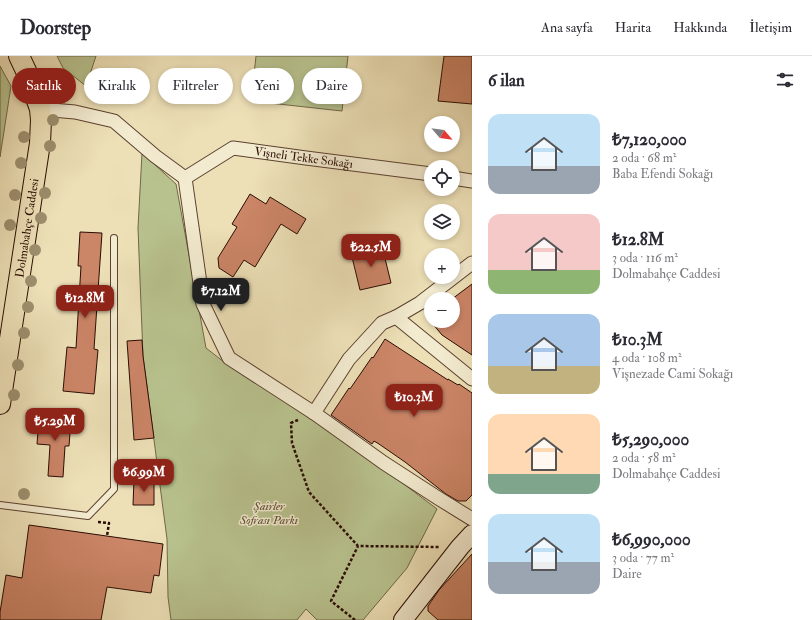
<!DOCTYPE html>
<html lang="tr">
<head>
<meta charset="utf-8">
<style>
	:root { --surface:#fff; --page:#f7f7f7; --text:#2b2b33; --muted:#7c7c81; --line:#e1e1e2; --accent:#8f2418 }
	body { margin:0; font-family:"IM FELL Double Pica",serif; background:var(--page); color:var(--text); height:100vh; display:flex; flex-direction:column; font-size:15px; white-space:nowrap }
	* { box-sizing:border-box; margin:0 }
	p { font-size:13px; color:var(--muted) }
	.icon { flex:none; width:22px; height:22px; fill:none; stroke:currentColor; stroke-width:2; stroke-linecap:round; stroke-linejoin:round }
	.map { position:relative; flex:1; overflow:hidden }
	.panel { display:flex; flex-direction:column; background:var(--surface); width:340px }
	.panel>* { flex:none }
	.hud { position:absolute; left:12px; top:12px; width:380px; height:36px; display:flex; gap:8px }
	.needle { width:26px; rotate:118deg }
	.tools { position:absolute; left:424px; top:60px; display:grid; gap:8px }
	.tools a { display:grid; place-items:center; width:36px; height:36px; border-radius:50%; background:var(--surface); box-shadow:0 2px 6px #0003; font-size:20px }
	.price { position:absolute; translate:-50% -34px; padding:0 9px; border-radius:8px; background:var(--accent); color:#fff; font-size:13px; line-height:26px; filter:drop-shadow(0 1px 2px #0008) }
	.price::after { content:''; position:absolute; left:50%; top:24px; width:12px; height:9px; margin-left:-6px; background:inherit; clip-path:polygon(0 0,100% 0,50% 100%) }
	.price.on { background:#222; color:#fff }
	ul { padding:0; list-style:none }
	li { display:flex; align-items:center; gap:12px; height:100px; padding:0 16px }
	li span { display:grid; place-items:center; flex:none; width:112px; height:80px; border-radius:12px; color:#555 }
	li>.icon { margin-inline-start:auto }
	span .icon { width:48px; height:48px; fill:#fffc; stroke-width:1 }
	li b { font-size:17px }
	h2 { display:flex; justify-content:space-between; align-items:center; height:48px; padding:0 16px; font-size:17px }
	.chip { padding:0 14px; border-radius:18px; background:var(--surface); box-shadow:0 2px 6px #0003; font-size:14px; line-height:36px }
	.chip.on { background:var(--accent); color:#fff }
	header { display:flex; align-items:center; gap:24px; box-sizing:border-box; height:56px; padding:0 20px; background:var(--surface); border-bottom:1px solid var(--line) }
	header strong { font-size:19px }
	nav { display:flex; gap:22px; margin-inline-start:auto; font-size:14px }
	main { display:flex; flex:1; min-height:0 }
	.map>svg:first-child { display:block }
</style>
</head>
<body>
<header>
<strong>Doorstep</strong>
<nav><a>Ana sayfa</a><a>Harita</a><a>Hakkında</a><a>İletişim</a></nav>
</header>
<main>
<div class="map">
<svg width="472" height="564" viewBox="0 0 472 564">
	<rect width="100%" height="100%" fill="#ede0b7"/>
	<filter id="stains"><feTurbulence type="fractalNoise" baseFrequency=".005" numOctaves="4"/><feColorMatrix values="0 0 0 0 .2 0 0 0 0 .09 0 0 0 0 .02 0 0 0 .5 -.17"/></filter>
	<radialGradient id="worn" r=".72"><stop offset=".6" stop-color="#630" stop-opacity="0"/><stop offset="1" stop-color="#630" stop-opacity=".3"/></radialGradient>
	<path fill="#b8c28e" stroke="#716748" d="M57 0H96L86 30 63 12Z
		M256 0H348L342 55 251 45Z
		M0 10 11 30 0 101Z
		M142 97 176 128 206 292 224 306 292 344 437 453 407 512 363 564H317L306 553 297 564H171L168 541 167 483 143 300 138 172Z"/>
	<path fill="#cb8567" stroke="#2a0c02" d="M444 0H472V48L438 45Z
		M250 138 266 148 270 141 306 163 297 178 281 168 255 211 244 204 233 221 219 212 218 202 237 171 232 168Z
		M80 176 102 177 94 293 98 294 94 338 63 335 67 291 76 292 81 210H78Z
		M382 190 391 227 360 234 351 197Z
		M472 228V299L442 279 428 262 431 260V265H453L452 243Z
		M385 283 448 324V323L458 329 459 328 472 337V439L466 445H458L446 438 405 406 379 388 374 385 372 388 331 359 349 332 350 333 372 301 373 302Z
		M142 284 143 300 154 382 134 384 127 285Z
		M39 362 71 364 69 390H65L63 421 48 420 50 389 37 388Z
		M134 424H154V449H133Z
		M29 469 163 488 159 520 154 519 151 537 107 531 101 564H0V556L6 519 22 522Z
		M472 498V564H438L428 555V550L439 534Z"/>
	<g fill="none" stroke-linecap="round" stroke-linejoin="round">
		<defs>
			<path id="service" d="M0 449 88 460 114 433V182"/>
			<g id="minor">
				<path d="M40 53 75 56 114 65 155 100 185 122"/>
				<path d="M185 122 203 248 229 302 314 357 384 407 438 442 472 463"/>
				<path id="s1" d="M185 122 233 92 306 102 431 118"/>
				<path d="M453 122 472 125"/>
				<path d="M396 261 472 323"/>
				<path d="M314 357 349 303 382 267 396 261 420 247 472 207"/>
			</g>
			<path id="secondary" d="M403 564 460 491 472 478"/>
			<g id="primary">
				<path id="s2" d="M0 348 40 87 41 64 40 53 28 19 19 0"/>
			</g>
		</defs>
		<use href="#service" stroke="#5b412f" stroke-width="8"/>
		<use href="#minor" stroke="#5b412f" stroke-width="15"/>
		<use href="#secondary" stroke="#2a0c02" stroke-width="20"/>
		<use href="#primary" stroke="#2a0c02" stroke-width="22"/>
		<path stroke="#2a0c02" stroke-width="2.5" stroke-dasharray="3 2" stroke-linecap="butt" d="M298 364 291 367 292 387 309 436 358 490 440 491
			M98 466 109 467 107 480
			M355 564 331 545 358 490"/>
		<use href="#service" stroke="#f3ebd0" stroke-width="6"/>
		<use href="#minor" stroke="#f3ebd0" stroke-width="13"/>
		<use href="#secondary" stroke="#f3ebd0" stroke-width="18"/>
		<use href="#primary" stroke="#ede0b7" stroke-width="20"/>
	</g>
	<g fill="#9d8f6e">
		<circle cx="53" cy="64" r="6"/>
		<circle cx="24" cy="81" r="6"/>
		<circle cx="50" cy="90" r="6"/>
		<circle cx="21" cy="107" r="6"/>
		<circle cx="45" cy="137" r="6"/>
		<circle cx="15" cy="139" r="6"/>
		<circle cx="41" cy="162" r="6"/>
		<circle cx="10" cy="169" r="6"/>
		<circle cx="35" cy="194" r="6"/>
		<circle cx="31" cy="225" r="6"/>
		<circle cx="28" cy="251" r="6"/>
		<circle cx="24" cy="277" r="6"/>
		<circle cx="18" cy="309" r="6"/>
		<circle cx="14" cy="339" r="6"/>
		<circle cx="24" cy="438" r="6"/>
	</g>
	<g text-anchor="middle" stroke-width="3" stroke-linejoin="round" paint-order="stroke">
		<g font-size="12" fill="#2a0c02" stroke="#f3ebd0">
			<text dy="4" stroke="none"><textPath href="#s1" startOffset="128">Vişneli Tekke Sokağı</textPath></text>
			<text dy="4" stroke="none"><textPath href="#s2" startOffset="178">Dolmabahçe Caddesi</textPath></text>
		</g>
		<g font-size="12" font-style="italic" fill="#5c4c33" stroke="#f3ebd0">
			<text x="269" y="454">Şairler<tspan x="269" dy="14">Sofrası Parkı</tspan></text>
		</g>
	</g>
	<rect width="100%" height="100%" filter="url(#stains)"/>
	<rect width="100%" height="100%" fill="url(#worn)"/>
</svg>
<div class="tools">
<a><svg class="needle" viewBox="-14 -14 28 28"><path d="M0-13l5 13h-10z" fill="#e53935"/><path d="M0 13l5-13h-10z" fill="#7c7c81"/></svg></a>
<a><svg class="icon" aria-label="locate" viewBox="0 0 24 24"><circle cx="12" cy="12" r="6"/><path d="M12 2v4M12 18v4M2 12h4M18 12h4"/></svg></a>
<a><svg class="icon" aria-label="layers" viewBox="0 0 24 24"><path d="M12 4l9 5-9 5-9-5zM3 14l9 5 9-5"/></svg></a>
<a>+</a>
<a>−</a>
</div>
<b class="price" style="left:371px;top:212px">₺22.5M</b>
<b class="price on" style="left:221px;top:256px">₺7.12M</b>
<b class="price" style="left:85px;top:263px">₺12.8M</b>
<b class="price" style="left:414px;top:362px">₺10.3M</b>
<b class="price" style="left:55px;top:386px">₺5.29M</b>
<b class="price" style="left:144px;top:437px">₺6.99M</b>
<div class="hud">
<a class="chip on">Satılık</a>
<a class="chip">Kiralık</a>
<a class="chip">Filtreler</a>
<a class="chip">Yeni</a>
<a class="chip">Daire</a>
</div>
</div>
<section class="panel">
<h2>6 ilan<svg class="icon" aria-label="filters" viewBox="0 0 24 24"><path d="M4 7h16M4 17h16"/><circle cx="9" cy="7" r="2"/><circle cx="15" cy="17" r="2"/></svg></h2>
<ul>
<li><span style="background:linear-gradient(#bfe0f5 65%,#9aa5b1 0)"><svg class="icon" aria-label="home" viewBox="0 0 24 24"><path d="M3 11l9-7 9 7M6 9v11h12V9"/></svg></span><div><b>₺7,120,000</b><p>2 oda · 68 m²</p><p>Baba Efendi Sokağı</p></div></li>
<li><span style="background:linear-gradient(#f6c9c9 70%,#8fb573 0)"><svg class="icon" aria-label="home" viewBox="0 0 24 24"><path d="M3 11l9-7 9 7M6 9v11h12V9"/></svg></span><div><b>₺12.8M</b><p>3 oda · 116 m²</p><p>Dolmabahçe Caddesi</p></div></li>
<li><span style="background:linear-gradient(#a9c7e8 65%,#c2b280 0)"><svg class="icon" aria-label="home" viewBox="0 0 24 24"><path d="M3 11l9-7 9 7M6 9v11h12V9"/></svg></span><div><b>₺10.3M</b><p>4 oda · 108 m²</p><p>Vişnezade Cami Sokağı</p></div></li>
<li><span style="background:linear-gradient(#ffd9b3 75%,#7fa58c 0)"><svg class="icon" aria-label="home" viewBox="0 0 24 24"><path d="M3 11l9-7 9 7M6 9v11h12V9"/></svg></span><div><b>₺5,290,000</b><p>2 oda · 58 m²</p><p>Dolmabahçe Caddesi</p></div></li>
<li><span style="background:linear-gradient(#bfe0f5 60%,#9aa5b1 0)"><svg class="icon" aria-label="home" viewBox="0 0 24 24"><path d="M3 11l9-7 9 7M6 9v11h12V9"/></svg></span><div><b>₺6,990,000</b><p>3 oda · 77 m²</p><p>Daire</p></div></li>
</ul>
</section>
</main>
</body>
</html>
